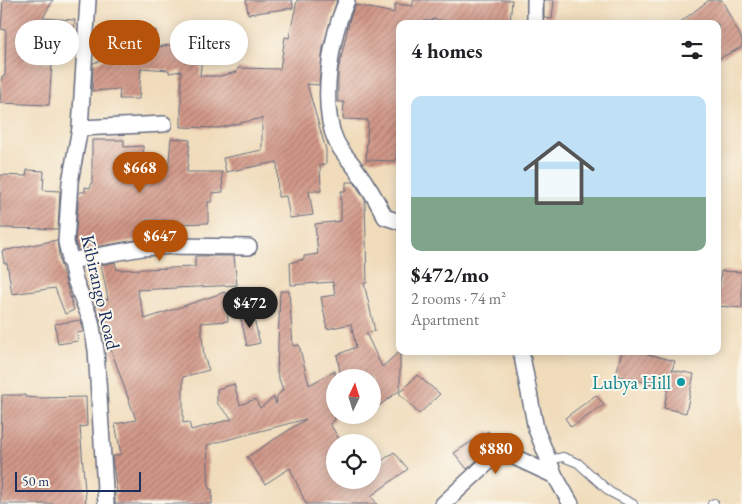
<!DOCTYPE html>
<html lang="en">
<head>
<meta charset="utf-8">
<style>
	:root { --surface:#fff; --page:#f6f6f6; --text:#202124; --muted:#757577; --accent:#b45309 }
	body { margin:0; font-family:"EB Garamond",serif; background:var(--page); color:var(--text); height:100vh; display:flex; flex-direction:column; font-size:19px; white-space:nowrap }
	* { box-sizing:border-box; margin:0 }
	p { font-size:16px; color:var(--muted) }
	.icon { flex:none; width:28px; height:28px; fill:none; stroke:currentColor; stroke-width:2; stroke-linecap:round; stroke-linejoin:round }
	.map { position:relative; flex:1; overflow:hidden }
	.panel { position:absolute; left:396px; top:20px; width:325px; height:335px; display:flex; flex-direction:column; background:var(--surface); border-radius:10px; box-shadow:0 2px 12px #0003 }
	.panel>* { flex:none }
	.hud { position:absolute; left:15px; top:20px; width:306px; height:45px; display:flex; gap:10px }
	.needle { width:32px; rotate:4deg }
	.buttons { position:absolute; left:326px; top:369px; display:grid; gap:10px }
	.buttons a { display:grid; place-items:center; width:55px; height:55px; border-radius:50%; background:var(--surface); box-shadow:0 2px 12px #0003; font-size:25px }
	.scale { position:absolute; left:15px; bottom:12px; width:126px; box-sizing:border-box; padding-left:5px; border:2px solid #1b2f5e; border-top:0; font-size:14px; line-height:18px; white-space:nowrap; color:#1b2f5e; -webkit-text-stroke:4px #fbf7ec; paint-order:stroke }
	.price { position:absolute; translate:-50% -42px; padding:0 11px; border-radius:18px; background:var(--accent); color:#fff; font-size:16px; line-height:32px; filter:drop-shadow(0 1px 2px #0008) }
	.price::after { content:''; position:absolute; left:50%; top:30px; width:15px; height:11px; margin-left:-8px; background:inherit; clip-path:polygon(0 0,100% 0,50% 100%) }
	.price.on { background:#222; color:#fff }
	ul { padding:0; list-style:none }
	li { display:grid; align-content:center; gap:10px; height:265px; padding:0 15px }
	li span { display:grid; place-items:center; height:155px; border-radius:10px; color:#555 }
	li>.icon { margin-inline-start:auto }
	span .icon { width:90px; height:90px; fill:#fffc; stroke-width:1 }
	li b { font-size:21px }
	h2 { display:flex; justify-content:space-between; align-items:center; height:60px; padding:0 15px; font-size:21px }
	.tag { padding:0 18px; border-radius:22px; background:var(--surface); box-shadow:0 2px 12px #0003; font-size:18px; line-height:45px }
	.tag.on { background:var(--accent); color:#fff }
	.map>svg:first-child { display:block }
</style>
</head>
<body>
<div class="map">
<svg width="742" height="504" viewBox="0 0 742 504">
	<defs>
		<pattern id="building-hatch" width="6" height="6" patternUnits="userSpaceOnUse" patternTransform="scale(1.25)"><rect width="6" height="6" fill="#d19787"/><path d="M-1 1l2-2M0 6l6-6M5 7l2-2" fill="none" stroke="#a97c72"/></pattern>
	</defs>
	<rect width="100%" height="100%" fill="#fbf7ec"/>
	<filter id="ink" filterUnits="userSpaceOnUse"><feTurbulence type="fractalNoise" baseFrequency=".02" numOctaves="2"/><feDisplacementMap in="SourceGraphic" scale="10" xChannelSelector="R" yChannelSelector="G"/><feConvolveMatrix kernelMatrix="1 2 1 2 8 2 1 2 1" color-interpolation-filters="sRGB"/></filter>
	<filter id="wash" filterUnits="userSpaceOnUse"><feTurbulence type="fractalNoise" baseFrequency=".0096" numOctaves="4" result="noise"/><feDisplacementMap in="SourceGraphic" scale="20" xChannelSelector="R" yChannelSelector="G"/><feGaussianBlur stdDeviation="1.12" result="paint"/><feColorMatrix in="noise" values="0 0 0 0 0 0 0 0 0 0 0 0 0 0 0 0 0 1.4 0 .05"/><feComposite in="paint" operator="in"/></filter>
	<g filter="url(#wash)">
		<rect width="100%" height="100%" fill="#f0dcbb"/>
		<g id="blocks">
			<path fill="url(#building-hatch)" d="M3 0H53L43 18 75 20 74 34 29 32 26 61 52 63 49 105 0 103 2 76H5L6 30 1 29Z
				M246 0H292L293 8 248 14Z
				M297 0H337L323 48 319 85 307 84 326 150V164L320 165 321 191H309L313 215 290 218 286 196 278 197 277 162 226 172 223 158 262 150V118L219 128 181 127V71L169 73V70L141 68 139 99H119L120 89 92 91 93 63 128 53 126 39 134 38 133 31 156 30 158 47 180 43 203 45 200 76H220L237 72 238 68 280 69 285 37 289 38Z
				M413 0H512L510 24H471L432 19V21H424L423 24H400V131H398L396 161 366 160 368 120 343 119 344 102H338V71L350 18 355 5 394 13 395 4 413 6Z
				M544 0H554L552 19 544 18Z
				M709 0H722L742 40V47L718 59V24H678Z
				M171 138 190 140 187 172H222L223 192 212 193V202H208V223L178 224V221L146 220 147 238 78 250 75 241 79 192H85V187L90 188 92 183V140H124V147L143 146 144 171H168Z
				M27 170 44 171 43 190 60 191 58 229 0 228V175L26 176Z
				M346 182H354L365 200 367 283H364L375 331 366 333 382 367 400 351V390L372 411V378H341L337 355 356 347 351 324 327 329 321 297 335 295 333 282 291 285 290 263 304 259V256L318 254 315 224 341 221V191H346Z
				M57 240 60 263 74 310 65 314 55 288 12 294 7 263H4L2 251Z
				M195 256H234L237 285 137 290 145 319 225 292 228 321 201 323 204 357 209 370 183 377V423L189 422 191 430 232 419 217 403V389L234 384 240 405 255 399 260 408 274 397 276 404 277 396 283 390 277 373 280 291H289L293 346 299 345 309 385 335 371V420L330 424 341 442H335V480H372V468L394 452 408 469 371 496 377 504H306L290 468 265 484 247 457 306 419 207 445 209 489H212V504H115V493L117 492 112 457 121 454 115 424 136 420 95 305 108 299 101 265 115 262 117 270 195 267Z
				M721 271 742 272V308L718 306Z
				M252 311 260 343 247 346 240 314Z
				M81 320 83 332 77 333 78 341 58 344 55 324Z
				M622 351H636L675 361 672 370 694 374 686 413 664 408 668 388 616 375Z
				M417 375 440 394 419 414 399 393Z
				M2 395H25V397L39 398 86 397 87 426 80 427 86 504H0Z
				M596 395 604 405 571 427 565 418Z
				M488 431 500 446 489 449 467 469 454 453Z"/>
		</g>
	</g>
	<g filter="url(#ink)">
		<use href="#blocks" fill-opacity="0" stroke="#666c7f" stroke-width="1"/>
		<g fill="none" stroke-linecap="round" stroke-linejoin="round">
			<defs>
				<path id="lane" d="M549 460 563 457 578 463 610 492 633 504
					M712 504 714 503"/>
				<path id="street" d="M88 0 80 128 70 182 66 242 75 280 91 321 96 350 106 504
					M347 0C331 35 319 105 336 141 341 152 349 159 356 169 367 184 377 201 385 217L400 222
					M535 24V0
					M80 128 164 124
					M69 261 142 248 173 246 249 247
					M521 351 536 429 555 476 571 504
					M443 504 495 456 510 455 555 476"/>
			</defs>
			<use href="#lane" stroke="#666c7f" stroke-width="10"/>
			<use href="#street" stroke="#666c7f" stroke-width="18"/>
			<use href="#lane" stroke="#fff" stroke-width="8"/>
			<use href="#street" stroke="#fff" stroke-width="15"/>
		</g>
	</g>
	<circle fill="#0f9aa8" stroke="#fbf7ec" stroke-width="2" cx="681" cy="382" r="5"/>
	<g text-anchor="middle" stroke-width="4" stroke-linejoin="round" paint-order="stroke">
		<g font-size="19" fill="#1b2f5e" stroke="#fbf7ec">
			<text transform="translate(101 292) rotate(77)" y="7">Kibirango Road</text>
		</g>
		<g font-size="19" fill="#0d838f" stroke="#fbf7ec" text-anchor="end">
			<text x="671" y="389">Lubya Hill</text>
		</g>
	</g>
</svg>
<div class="buttons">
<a><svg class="needle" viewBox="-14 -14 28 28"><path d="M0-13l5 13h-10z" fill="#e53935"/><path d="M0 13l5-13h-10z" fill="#757577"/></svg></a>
<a><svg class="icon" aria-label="locate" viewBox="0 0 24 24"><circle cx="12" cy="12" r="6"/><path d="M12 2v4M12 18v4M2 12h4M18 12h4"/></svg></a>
</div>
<div class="scale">50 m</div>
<b class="price" style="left:140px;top:194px">$668</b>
<b class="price" style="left:160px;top:262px">$647</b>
<b class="price on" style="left:250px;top:329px">$472</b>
<b class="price" style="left:496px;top:475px">$880</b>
<div class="hud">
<a class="tag">Buy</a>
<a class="tag on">Rent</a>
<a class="tag">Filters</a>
</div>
<section class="panel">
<h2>4 homes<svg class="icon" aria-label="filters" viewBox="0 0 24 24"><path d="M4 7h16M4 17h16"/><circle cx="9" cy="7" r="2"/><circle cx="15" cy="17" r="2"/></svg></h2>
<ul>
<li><span style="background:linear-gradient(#bfe0f5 65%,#7fa58c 0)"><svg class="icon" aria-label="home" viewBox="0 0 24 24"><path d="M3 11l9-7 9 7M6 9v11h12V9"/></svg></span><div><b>$472/mo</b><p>2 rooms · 74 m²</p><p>Apartment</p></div></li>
</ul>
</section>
</div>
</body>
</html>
